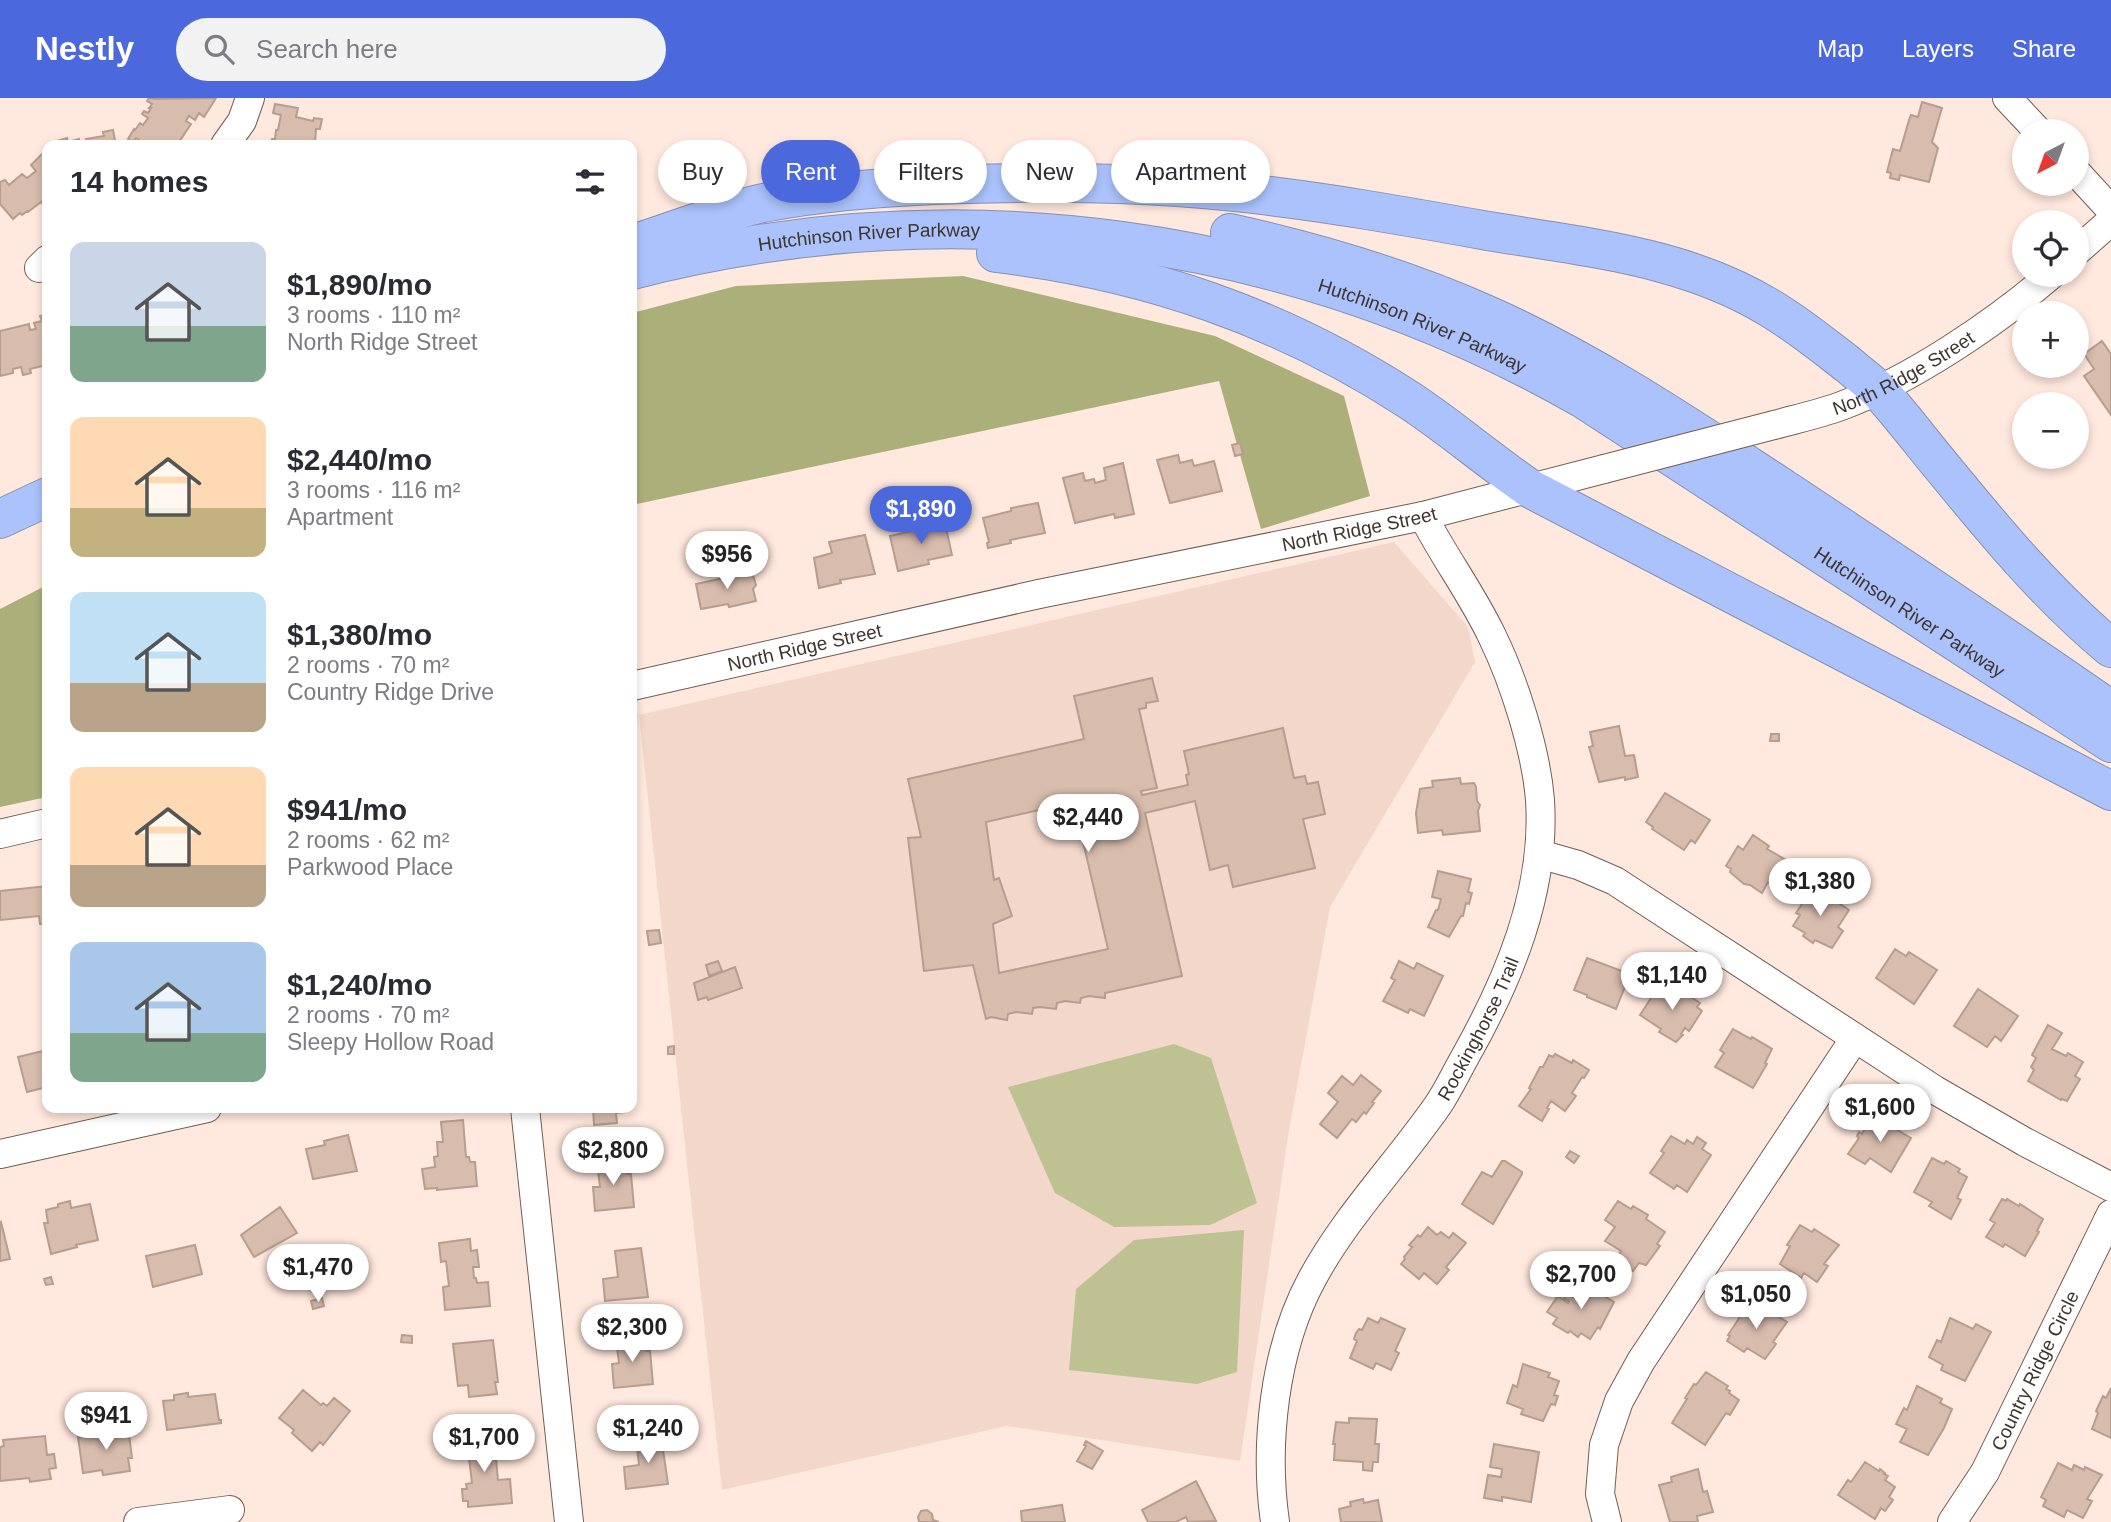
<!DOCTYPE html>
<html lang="en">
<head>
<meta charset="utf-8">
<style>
	:root { --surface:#fff; --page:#f2f2f3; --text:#2b2b33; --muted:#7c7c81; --accent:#4b69dd }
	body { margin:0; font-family:Arial,sans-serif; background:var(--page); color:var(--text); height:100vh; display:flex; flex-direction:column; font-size:26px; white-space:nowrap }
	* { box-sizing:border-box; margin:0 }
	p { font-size:23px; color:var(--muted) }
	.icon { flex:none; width:38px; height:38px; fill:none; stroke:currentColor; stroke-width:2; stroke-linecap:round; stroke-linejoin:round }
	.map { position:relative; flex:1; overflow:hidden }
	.drawer { position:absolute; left:42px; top:42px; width:595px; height:973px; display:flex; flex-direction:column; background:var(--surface); border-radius:14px; box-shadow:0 4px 10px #0003 }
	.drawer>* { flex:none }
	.guide { position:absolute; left:658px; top:42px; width:665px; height:63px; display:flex; gap:14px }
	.needle { width:46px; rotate:221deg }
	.controls { position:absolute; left:2012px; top:21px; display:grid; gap:14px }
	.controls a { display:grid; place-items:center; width:77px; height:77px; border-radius:50%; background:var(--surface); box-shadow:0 4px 10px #0003; font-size:35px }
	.price { position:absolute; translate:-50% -60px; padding:0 16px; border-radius:24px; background:#fff; color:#222; font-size:23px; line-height:46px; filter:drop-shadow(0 2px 4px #0008) }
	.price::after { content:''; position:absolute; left:50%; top:42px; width:21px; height:16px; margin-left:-10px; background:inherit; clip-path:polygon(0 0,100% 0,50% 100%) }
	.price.active { background:var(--accent); color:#fff }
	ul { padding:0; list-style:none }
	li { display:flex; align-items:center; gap:21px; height:175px; padding:0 28px }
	li span { display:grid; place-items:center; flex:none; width:196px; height:140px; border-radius:14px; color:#555 }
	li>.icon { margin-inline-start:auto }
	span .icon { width:84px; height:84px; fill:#fffc; stroke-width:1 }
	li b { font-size:30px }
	h2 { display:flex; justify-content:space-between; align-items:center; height:84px; padding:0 28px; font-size:30px }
	.tag { padding:0 24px; border-radius:32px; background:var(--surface); box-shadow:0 4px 10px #0003; font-size:24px; line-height:63px }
	.tag.active { background:var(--accent); color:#fff }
	header { display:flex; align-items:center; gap:42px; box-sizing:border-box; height:98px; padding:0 35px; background:var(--accent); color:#fff }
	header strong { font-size:33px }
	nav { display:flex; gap:38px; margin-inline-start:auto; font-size:24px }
	.search { width:490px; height:63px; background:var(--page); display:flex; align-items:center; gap:18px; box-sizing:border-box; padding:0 24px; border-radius:38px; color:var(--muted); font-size:26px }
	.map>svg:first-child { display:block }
</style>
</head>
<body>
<header>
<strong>Nestly</strong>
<div class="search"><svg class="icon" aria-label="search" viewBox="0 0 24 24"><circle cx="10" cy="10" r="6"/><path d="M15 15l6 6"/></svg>Search here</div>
<nav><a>Map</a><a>Layers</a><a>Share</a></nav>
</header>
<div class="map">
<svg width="2111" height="1424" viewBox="0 0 2111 1424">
	<rect width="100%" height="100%" fill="#ffe8dd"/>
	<path fill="#f3d7ca" d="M1394 444 1468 529 1475 564 1330 809 1288 1038 1240 1363 1007 1328 722 1392 639 617Z"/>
	<path fill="#bec293" d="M1174 946 1211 960 1257 1105 1210 1127 1114 1129 1055 1095 1008 989Z
		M1244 1132 1237 1274 1197 1286 1069 1272 1076 1191 1134 1142Z"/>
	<path fill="#abb07b" d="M963 178 1215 238 1344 298 1370 398 1261 431 1219 283 632 407V215L736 188Z
		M47 487V699L0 709V511Z"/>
	<path fill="#d8bcae" stroke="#b79d8f" stroke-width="2" fill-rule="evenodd" d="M149 0 155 1 216 0 204 19 199 15 195 22 189 18 186 23 191 26 177 47H146L136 40 133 44 128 41 134 31 135 32 140 25 143 27 148 20 142 16 144 13 148 15 151 10H149L152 6 147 3Z
		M1922 4 1942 10 1932 44 1938 50 1929 84 1900 77 1899 82 1890 80 1891 75 1887 74 1893 51 1900 53 1909 22 1911 17 1918 19Z
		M275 6 298 10 296 19 313 23 314 20 322 21 320 31H316L315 47H271L272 41H275L276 32H278L281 17 273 15Z
		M113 32 116 47H88L86 41 104 38 103 34Z
		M67 40 68 44 79 41 80 47H58L57 43Z
		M46 52 47 54V107L45 109 41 104 28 114 27 113 22 117 20 115 13 121 0 106V84L5 82 9 87 22 76 27 80 36 73 31 67Z
		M47 216V261L44 262 46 267 30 271 31 275 23 277 21 269 13 271V275L0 278V233L29 226 30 232 36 231 34 225 42 223 40 218Z
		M2102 243 2111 256V317L2084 278 2094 271 2084 256Z
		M1240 345 1243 356 1235 358 1232 347Z
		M1178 357 1180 365 1192 362 1194 368 1214 363 1222 393 1170 405 1157 362Z
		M1123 365 1134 416 1115 420 1114 416 1075 425 1063 380 1083 375 1085 383 1094 381 1095 385 1106 382 1104 370Z
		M1038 405 1045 435 1010 442 1011 445 988 450 987 445 989 444 983 420 1011 413V410Z
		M944 421 952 457 928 462 929 466 898 473 890 438 916 432V430L931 426 930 424Z
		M865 437 875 476 840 482 841 485 819 490 814 460 832 455 829 444Z
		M752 474 756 487 753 491 756 503 729 509 728 506 701 511 696 486Z
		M1152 580 1158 603 1146 605V610L1139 611 1157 690 1141 693 1142 697 1188 687 1186 677 1189 676 1184 653 1283 630 1294 680 1305 678 1307 686 1318 684 1325 716 1303 721 1315 770 1233 789 1228 767 1210 772 1195 703 1145 715 1182 878 1105 895V900L1089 898 1081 900 1080 905 1065 903 1057 905 1056 911 1040 909 1033 910 1032 916 1016 914 1008 916 1007 922 991 919 986 921 973 867 924 873 908 740 921 739 908 681 1084 641 1074 598ZM1092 700 1096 718 1078 722 1108 851 999 875 993 826 1012 818 999 780 994 782 986 724Z
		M1619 628 1625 658 1634 657 1638 679 1625 682V679L1599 684 1589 649 1593 648 1590 634Z
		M1771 636H1779V643H1770Z
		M1460 680 1461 686 1474 685 1476 689 1477 703 1480 707 1478 713 1480 733 1443 737 1442 732 1418 735 1416 715 1420 691 1433 689 1432 683Z
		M1665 695 1710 722 1695 745 1691 742 1684 752 1652 731 1653 729 1646 724Z
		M1753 737 1769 748 1767 751 1788 763 1772 787 1768 784 1762 795 1750 787 1744 786 1730 774 1731 771 1726 768 1738 748 1743 752Z
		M1438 773 1471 781 1468 794 1472 795 1469 806 1466 805 1463 818H1461L1449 839 1428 829 1436 812H1438L1441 801 1432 799Z
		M47 788V826H40L39 818 0 822V793Z
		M1808 789 1832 805 1834 802 1849 812 1838 829 1843 833 1832 850 1815 842 1813 845 1803 838 1805 835 1793 828 1800 817 1796 815 1802 806 1798 804Z
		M659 832 661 845 649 847 647 833Z
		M1895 851 1906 858 1909 854 1937 872 1914 906 1876 880Z
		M1587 860 1630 876 1616 911 1587 899V897L1574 892Z
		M718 863 722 873 709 878 706 867Z
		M1399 863 1414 871 1417 865 1443 878 1424 918 1410 911 1408 915 1383 903 1395 882 1391 880Z
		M735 869 742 890 708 902 707 899 698 902 694 885Z
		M1668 884 1700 905 1697 909 1702 913 1689 933 1685 930 1681 936 1683 937 1676 944 1659 934 1661 931 1640 917 1653 897 1654 898 1655 896 1659 898Z
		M1978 891 2018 918 2001 943 1995 938 1987 949 1954 928Z
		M2048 927 2062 935 2052 951 2066 958 2068 955 2083 964 2075 978 2080 981 2067 1003 2062 1001 2061 1002 2028 983 2034 972 2031 969 2036 960 2032 957Z
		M1733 931 1751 941 1752 939 1772 951 1765 965 1767 966 1753 990 1715 969 1724 955 1720 952Z
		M674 948V956H668V949Z
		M47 952V989L27 994 18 959Z
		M1555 956 1572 965 1573 962 1589 972 1584 980 1582 979 1572 995 1576 998 1565 1013 1551 1003 1547 1010 1549 1011 1542 1023 1519 1008 1531 991 1529 990 1540 969H1543L1549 957 1553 959Z
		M1361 977 1381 993 1372 1004 1374 1005 1366 1016 1364 1014 1356 1024 1352 1021 1337 1040 1320 1026 1338 1004 1328 995 1342 978 1353 987Z
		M593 1010H625V1014L616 1015 617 1025 594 1027Z
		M1872 1017 1911 1040 1891 1074 1870 1060 1865 1066 1848 1056 1859 1040 1857 1038 1859 1034 1862 1036Z
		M463 1022 466 1059H469L470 1064H475L477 1088 437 1092V1090L425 1091 422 1071 435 1069 434 1059 438 1058 437 1044H443L441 1024Z
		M348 1037 357 1073 313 1081 306 1051 325 1047 324 1043Z
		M1671 1038 1685 1046 1687 1042 1693 1046 1697 1039 1706 1045 1702 1051 1711 1057 1687 1094 1677 1087 1674 1091 1650 1075 1664 1055 1661 1053Z
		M1570 1053 1579 1058 1574 1065 1566 1059Z
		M1932 1060 1944 1066 1946 1063 1960 1071 1958 1074 1967 1079 1957 1100 1961 1102 1951 1121 1929 1108 1932 1104 1914 1094Z
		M625 1062 627 1076H631L634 1109 595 1113 593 1089H600L597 1065Z
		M1502 1063H1505L1522 1074V1076L1493 1126 1462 1106 1482 1074 1492 1079Z
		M2002 1101 2006 1103 2007 1101 2019 1108 2020 1106 2043 1121 2037 1133 2039 1134 2025 1158 2005 1146 2003 1149 1986 1139 1995 1125 1990 1122Z
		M70 1103 71 1110 90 1106 98 1142 76 1147 77 1149 51 1156 44 1125H48L46 1112 58 1109V1106Z
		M1618 1103 1631 1111 1633 1108 1648 1117 1646 1121 1665 1134 1657 1146 1660 1148 1646 1167 1639 1165 1633 1173 1616 1161 1621 1153 1605 1143 1615 1129 1605 1122Z
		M280 1109 297 1135 254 1159 241 1137Z
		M1 1124 10 1161 0 1163V1125Z
		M1800 1127 1812 1134 1814 1131 1839 1147 1824 1166 1828 1168 1817 1184 1804 1175 1801 1180 1780 1166 1790 1148 1787 1147Z
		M1428 1129 1437 1137 1441 1134 1449 1140 1453 1135 1466 1145 1446 1169 1449 1172 1437 1186 1424 1175 1419 1181 1401 1166 1405 1161 1404 1159 1412 1149 1409 1147 1418 1137 1420 1139Z
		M470 1141 471 1153 477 1152 479 1169H473L474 1180H476L477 1185 488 1184 490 1208 445 1212 443 1189 449 1188 446 1163 441 1164 439 1145Z
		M195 1147 202 1176 153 1189 146 1158Z
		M641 1150 648 1199 605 1203 603 1181 618 1179 615 1153Z
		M51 1179 53 1186 46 1187 44 1181Z
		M1574 1185 1588 1194 1591 1190 1614 1204 1600 1231 1598 1229 1590 1241 1581 1235 1578 1239 1570 1233 1568 1235 1553 1226 1557 1220 1547 1214 1558 1198 1568 1205 1569 1203 1564 1200Z
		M322 1200 324 1208 313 1211 311 1203Z
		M1749 1205 1760 1212 1763 1209 1787 1224 1773 1244 1776 1246 1765 1261 1747 1250 1744 1254 1727 1243 1730 1238 1728 1237Z
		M1368 1220 1378 1225 1381 1220 1405 1231 1395 1253 1399 1255 1391 1272 1376 1265 1373 1271 1350 1260 1357 1243 1354 1241 1356 1235 1359 1231 1362 1232Z
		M1950 1220 1973 1231 1976 1226 1991 1234 1965 1283 1941 1272 1943 1267 1929 1259 1937 1242 1941 1244Z
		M402 1237 412 1238V1245L401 1244Z
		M644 1239 646 1253H650L653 1286 614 1290 612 1266 619 1265 616 1242Z
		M493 1242 498 1284H495L497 1296 469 1299 468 1287 458 1288 453 1246Z
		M1523 1266 1550 1275 1548 1279 1559 1283 1554 1297 1558 1298 1555 1307 1551 1306 1543 1323 1521 1316 1523 1311 1507 1305 1513 1287 1517 1289Z
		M1706 1274 1728 1288 1726 1291 1730 1293 1729 1295 1739 1302 1730 1317 1726 1315 1705 1347 1672 1325 1687 1301 1685 1300 1694 1286 1696 1287Z
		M1917 1288 1942 1301 1940 1305 1952 1311 1944 1330 1928 1357 1900 1344 1907 1331 1896 1326 1904 1310 1907 1312Z
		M2111 1290V1340L2092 1331 2098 1315 2096 1313 2103 1298 2106 1300Z
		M303 1292 321 1307 323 1305 327 1308 334 1300 350 1313 323 1347 320 1344 312 1353 292 1335 294 1332 279 1320Z
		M188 1295V1299L215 1296 219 1322H221V1325L167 1332 163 1303 174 1302V1297Z
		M1349 1320 1377 1321 1375 1346H1379L1378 1364H1373L1372 1373 1363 1372V1364L1334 1362 1335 1346H1333L1336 1324 1349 1325Z
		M128 1329 132 1360H128L130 1373 103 1377 102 1372 83 1375 78 1339 102 1336 101 1332Z
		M45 1338 47 1357 54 1356 56 1370 49 1371 51 1381 30 1384 29 1380 0 1383V1349L4 1348 3 1342Z
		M494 1338 498 1382 510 1381 512 1405 468 1409V1403H463L462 1391H467L466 1386 472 1385 469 1360 464 1361 462 1341Z
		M661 1338 668 1386 626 1391 624 1369 639 1367 636 1340Z
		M1086 1343 1103 1353 1092 1371 1077 1363 1086 1348 1084 1347Z
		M1494 1346 1539 1354 1531 1404 1502 1399V1403L1484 1400 1488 1377 1501 1379 1502 1371 1490 1369Z
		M1865 1364 1879 1373 1880 1371 1885 1375 1884 1376 1888 1378 1885 1382 1895 1389 1889 1399 1893 1402 1885 1413 1881 1410 1875 1421 1838 1397 1848 1382 1851 1384Z
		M2058 1365 2072 1372 2074 1367 2084 1372 2085 1369 2102 1377 2087 1401 2092 1403 2083 1420 2067 1412 2064 1419 2043 1408 2046 1402 2041 1399Z
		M1698 1371 1703 1394 1707 1393 1713 1414 1697 1418 1698 1424H1670L1659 1387 1672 1384 1671 1379Z
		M1196 1383 1216 1423 1188 1424 1186 1419 1176 1424H1148L1142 1412Z
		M1363 1401 1364 1405 1378 1402 1382 1424H1341L1339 1411 1351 1408 1350 1404Z
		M1062 1407 1065 1424H1022L1021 1413Z
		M927 1412 932 1416 933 1422 939 1424H919L918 1419 921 1413Z"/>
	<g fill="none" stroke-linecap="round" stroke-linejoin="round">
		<defs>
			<g id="minor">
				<path d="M2007 0 2038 33"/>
				<path d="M225 47 242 23 250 0"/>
				<path d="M2077 75 2111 112"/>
				<path d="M2077 153 2111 123"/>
				<path d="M39 170 47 162"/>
				<path id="s1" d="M1774 327C1796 321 1819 316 1841 308 1911 282 1994 226 2051 177"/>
				<path id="s2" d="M632 588 1039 496 1423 418 1604 371"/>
				<path d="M0 736 47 725"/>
				<path d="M1539 756 1578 767 1615 783 1935 992 2025 1044 2111 1089"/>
				<path d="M525 1010 569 1424"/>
				<path d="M0 1056 207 1010"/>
				<path d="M138 1424 230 1412"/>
				<path id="s3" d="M1275 1424C1264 1347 1274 1251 1312 1181 1346 1118 1397 1066 1438 1007 1448 992 1456 975 1465 959 1509 881 1546 793 1540 702 1536 652 1514 583 1492 538 1472 496 1444 459 1423 418"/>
				<path d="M1607 1424 1600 1396 1604 1347 1619 1303 1641 1263 1855 940"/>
				<path id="s4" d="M1952 1424 1985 1374 2111 1116"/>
			</g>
			<g id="highway">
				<path d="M1230 135C1320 155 1408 181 1492 219 1594 265 1685 326 1778 387 1890 461 2001 536 2111 612"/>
				<path d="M645 142C684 129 723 114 763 105 829 92 899 88 966 86 1062 83 1158 85 1253 96 1332 105 1410 119 1488 133 1590 150 1696 159 1784 219 1807 234 1828 251 1850 268 1860 277 1872 285 1881 295 1901 317 1919 341 1938 364 1992 430 2045 495 2111 550"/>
				<path d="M996 155C1147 173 1281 219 1409 302 1450 329 1488 362 1529 390L2111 693"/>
				<path id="s5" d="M632 172C958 89 1293 134 1585 302L2111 645"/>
				<path d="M0 421 47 399"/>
			</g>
		</defs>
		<use href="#minor" stroke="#755d51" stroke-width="30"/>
		<use href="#highway" stroke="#8590b4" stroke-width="40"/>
		<use href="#minor" stroke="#fff" stroke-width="28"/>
		<use href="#highway" stroke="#abc2fc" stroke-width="38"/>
		<defs>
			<path id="minor-bridge" d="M1604 371 1774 327"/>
		</defs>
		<use href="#minor-bridge" stroke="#755d51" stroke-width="30" stroke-linecap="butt"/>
		<use href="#minor-bridge" stroke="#fff" stroke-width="28"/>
	</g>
	<g text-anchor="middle" stroke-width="7" stroke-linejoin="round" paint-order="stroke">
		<g font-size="19" fill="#3f342e" stroke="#fff">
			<text dy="7" stroke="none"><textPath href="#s5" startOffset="240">Hutchinson River Parkway</textPath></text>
			<text dy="7" stroke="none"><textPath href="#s5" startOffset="807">Hutchinson River Parkway</textPath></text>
			<text dy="7" stroke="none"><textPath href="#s1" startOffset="140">North Ridge Street</textPath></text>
			<text dy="7" stroke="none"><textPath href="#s2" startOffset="744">North Ridge Street</textPath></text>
			<text dy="7" stroke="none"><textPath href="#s5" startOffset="1374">Hutchinson River Parkway</textPath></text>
			<text dy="7" stroke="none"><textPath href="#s2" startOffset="177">North Ridge Street</textPath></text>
			<text dy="7" stroke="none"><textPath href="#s3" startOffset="551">Rockinghorse Trail</textPath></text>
			<text dy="7" stroke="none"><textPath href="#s4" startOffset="173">Country Ridge Circle</textPath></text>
		</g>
	</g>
</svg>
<div class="controls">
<a><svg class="needle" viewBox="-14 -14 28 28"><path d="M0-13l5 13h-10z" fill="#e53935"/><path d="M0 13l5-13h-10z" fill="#7c7c81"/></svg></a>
<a><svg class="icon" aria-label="locate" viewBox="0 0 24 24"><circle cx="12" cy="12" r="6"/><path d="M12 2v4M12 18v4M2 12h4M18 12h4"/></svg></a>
<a>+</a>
<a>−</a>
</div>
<b class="price active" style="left:921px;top:448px">$1,890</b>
<b class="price" style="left:727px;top:493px">$956</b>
<b class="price" style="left:1088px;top:756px">$2,440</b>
<b class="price" style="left:1820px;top:820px">$1,380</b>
<b class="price" style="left:1672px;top:914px">$1,140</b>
<b class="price" style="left:1880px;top:1046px">$1,600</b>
<b class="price" style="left:613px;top:1089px">$2,800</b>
<b class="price" style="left:318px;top:1206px">$1,470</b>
<b class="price" style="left:1581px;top:1213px">$2,700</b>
<b class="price" style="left:1756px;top:1233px">$1,050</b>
<b class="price" style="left:632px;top:1266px">$2,300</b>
<b class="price" style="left:106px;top:1354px">$941</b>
<b class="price" style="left:648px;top:1367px">$1,240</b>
<b class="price" style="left:484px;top:1376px">$1,700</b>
<div class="guide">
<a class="tag">Buy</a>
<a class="tag active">Rent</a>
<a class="tag">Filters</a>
<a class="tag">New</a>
<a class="tag">Apartment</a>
</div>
<section class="drawer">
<h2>14 homes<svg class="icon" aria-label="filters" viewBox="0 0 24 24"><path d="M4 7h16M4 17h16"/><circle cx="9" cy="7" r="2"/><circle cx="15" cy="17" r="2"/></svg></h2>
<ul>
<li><span style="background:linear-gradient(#c9d6e8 60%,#7fa58c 0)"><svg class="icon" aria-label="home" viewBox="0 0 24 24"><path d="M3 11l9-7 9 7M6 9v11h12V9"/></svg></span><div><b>$1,890/mo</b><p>3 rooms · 110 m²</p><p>North Ridge Street</p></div></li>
<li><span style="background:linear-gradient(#ffd9b3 65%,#c2b280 0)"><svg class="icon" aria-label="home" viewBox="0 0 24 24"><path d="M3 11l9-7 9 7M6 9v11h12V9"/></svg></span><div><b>$2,440/mo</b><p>3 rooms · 116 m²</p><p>Apartment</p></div></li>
<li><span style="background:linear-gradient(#bfe0f5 65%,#b9a48a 0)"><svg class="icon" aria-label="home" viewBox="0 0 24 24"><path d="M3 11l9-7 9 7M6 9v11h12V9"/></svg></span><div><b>$1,380/mo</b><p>2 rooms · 70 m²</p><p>Country Ridge Drive</p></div></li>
<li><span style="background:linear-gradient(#ffd9b3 70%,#b9a48a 0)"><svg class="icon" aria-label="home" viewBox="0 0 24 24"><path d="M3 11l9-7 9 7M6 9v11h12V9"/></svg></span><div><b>$941/mo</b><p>2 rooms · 62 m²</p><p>Parkwood Place</p></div></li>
<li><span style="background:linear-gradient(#a9c7e8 65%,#7fa58c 0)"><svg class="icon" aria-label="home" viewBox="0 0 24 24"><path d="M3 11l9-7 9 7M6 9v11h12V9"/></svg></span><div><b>$1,240/mo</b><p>2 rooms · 70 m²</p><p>Sleepy Hollow Road</p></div></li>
</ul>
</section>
</div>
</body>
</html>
